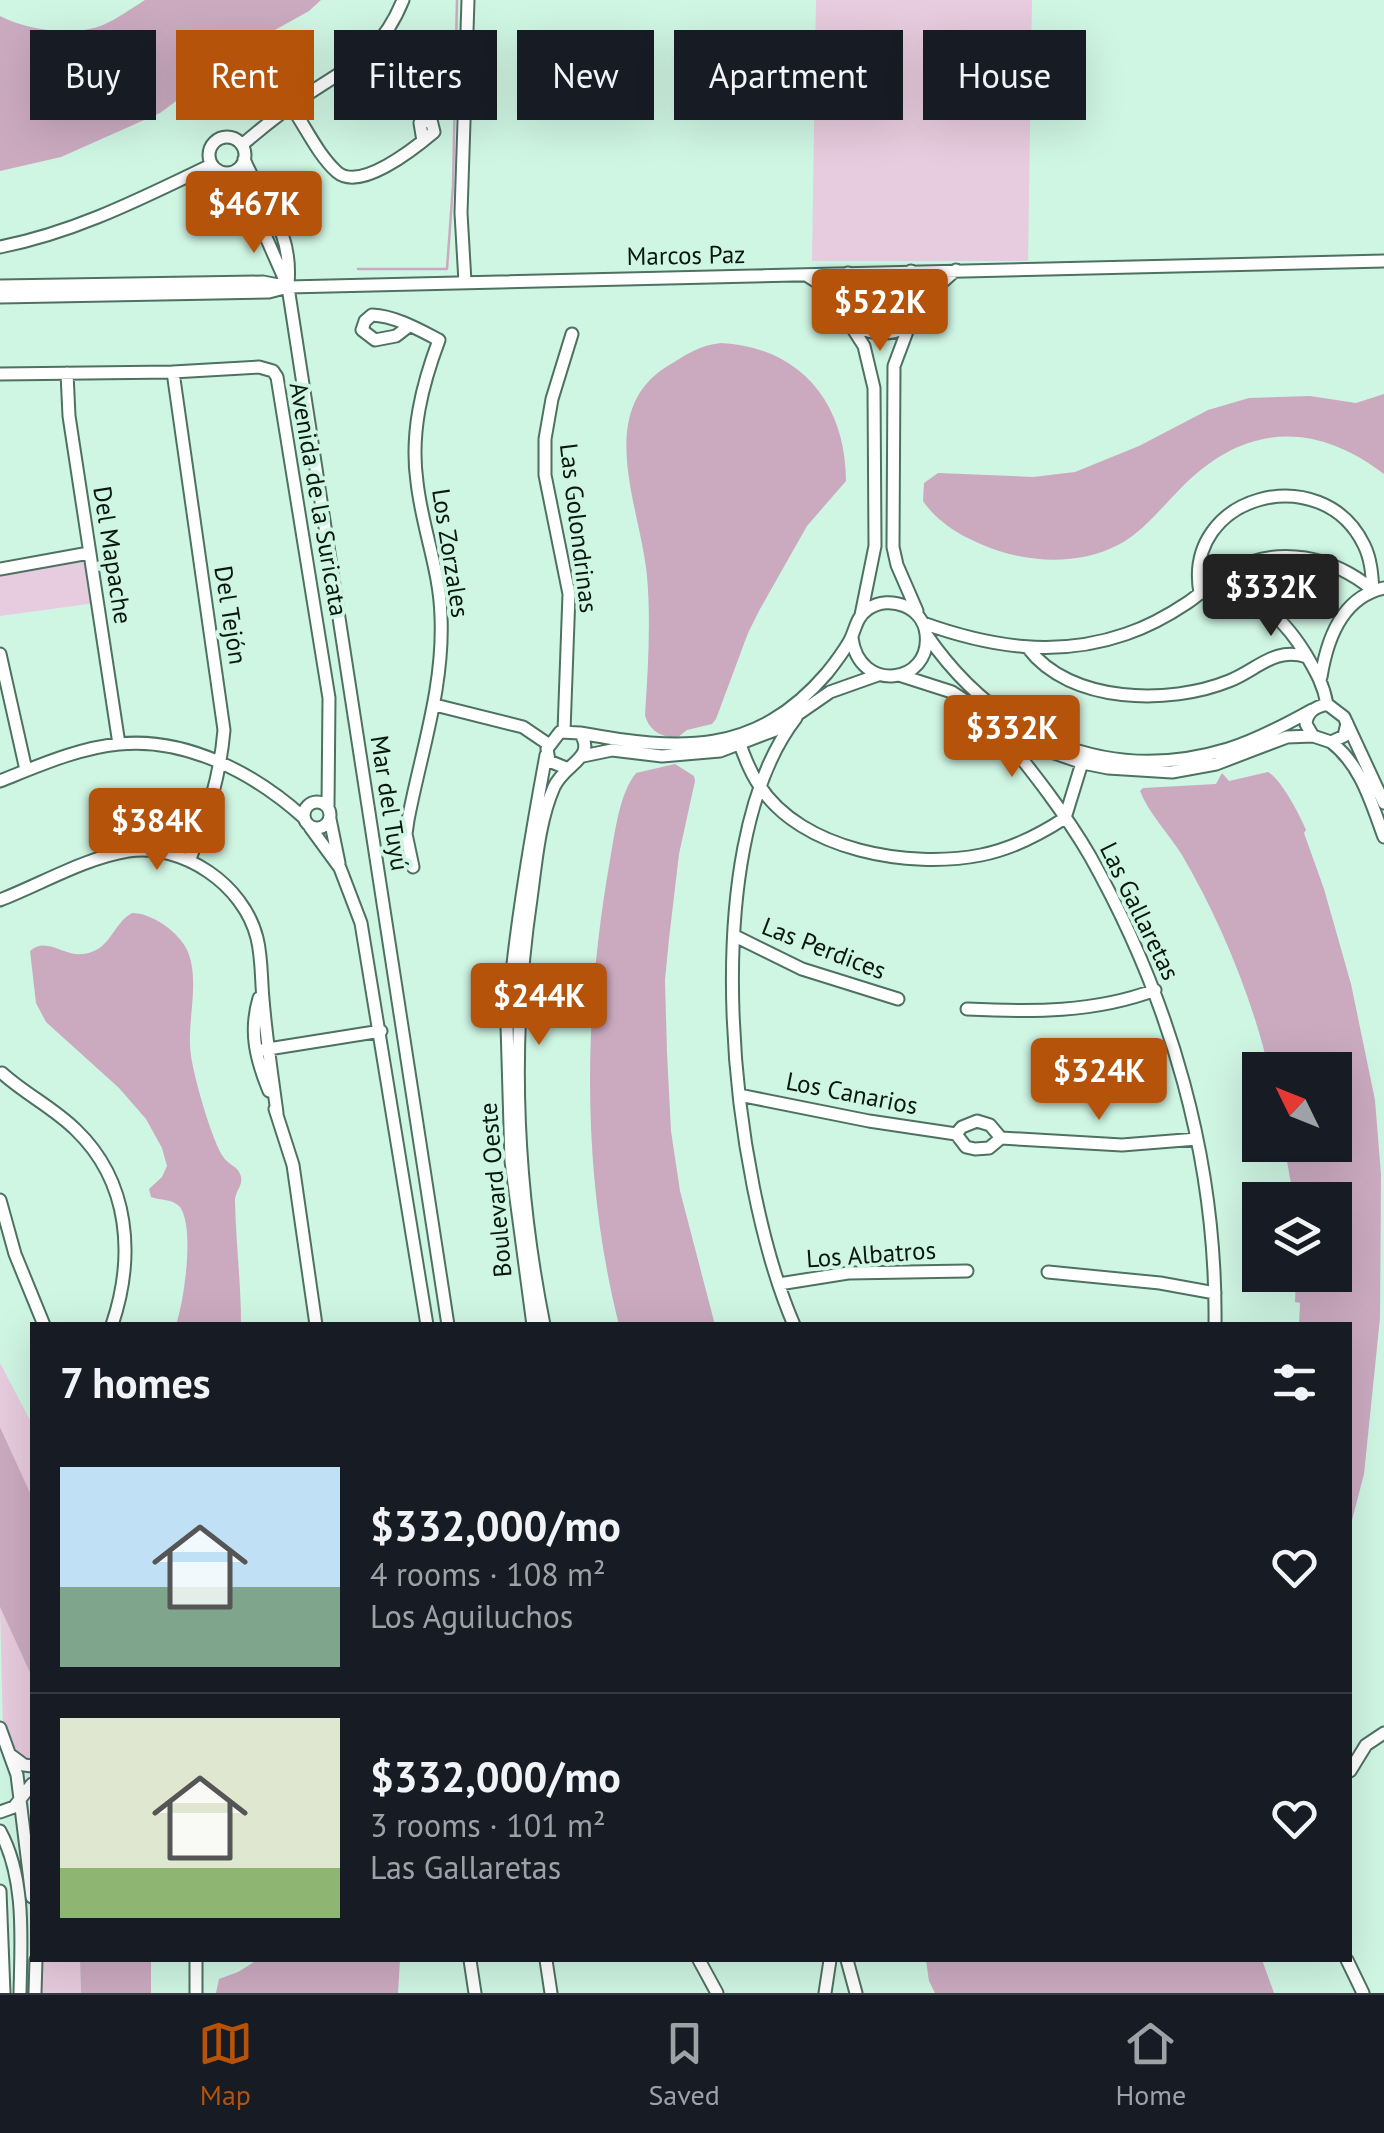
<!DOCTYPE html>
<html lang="en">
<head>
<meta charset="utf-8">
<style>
	:root { --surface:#171b24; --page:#20242c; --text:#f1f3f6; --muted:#9ea1a6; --line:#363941; --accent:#b45309 }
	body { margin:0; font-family:"PT Sans",sans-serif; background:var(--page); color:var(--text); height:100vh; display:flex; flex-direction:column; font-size:38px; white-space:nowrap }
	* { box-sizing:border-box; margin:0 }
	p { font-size:32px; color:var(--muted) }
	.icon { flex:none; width:55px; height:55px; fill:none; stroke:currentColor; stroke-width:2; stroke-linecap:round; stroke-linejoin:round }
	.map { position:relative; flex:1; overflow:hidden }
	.panel { position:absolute; left:30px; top:1322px; width:1322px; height:640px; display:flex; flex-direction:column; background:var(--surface); border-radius:0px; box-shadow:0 10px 40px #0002 }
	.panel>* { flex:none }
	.top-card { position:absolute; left:30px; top:30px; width:1325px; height:90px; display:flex; gap:20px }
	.needle { width:65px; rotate:313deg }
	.fabs { position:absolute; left:1242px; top:1052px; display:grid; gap:20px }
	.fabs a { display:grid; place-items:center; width:110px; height:110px; border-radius:0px; background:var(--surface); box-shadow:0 10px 40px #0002; font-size:50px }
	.price { position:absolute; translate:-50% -85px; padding:0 22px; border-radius:10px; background:var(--accent); color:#fff; font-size:32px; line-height:65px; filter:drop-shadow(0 2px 5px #0008) }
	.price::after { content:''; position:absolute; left:50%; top:60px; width:30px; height:22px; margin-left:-15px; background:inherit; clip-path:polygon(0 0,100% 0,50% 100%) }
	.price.current { background:#222; color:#fff }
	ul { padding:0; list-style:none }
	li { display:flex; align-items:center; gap:30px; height:250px; padding:0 30px }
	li+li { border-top:2px solid var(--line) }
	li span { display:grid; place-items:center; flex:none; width:280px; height:200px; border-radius:0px; color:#555 }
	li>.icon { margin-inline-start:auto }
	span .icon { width:120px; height:120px; fill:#fffc; stroke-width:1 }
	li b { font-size:42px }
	h2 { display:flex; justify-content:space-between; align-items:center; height:120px; padding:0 30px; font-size:42px }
	.chip { padding:0 35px; border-radius:0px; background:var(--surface); box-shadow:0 10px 40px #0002; font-size:35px; line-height:90px }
	.chip.current { background:var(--accent); color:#fff }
	.tab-bar { display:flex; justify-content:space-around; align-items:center; height:140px; border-top:2px solid var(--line); background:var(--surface); font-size:28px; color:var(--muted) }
	.tab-bar a { display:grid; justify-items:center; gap:5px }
	.tab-bar .current { color:var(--accent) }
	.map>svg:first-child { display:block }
</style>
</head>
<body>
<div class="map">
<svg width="1384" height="1993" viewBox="0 0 1384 1993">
	<rect width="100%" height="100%" fill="#cff5e3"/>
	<path fill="#e7cbde" d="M816 0H1032L1028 261H812Z
		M80 561 89 566 95 603 0 616V574Z
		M0 1363 32 1424V1497L0 1427Z
		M0 1607 32 1677V1763L17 1756 3 1729Z
		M40 1960H80L81 1993H40Z"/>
	<path fill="#cbaac0" d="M145 0H321L309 11 266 35 160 113 61 157 0 171V16C27 30 73 37 103 25 117 19 132 8 145 0Z
		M721 343C800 347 846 403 846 481L807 526 760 609 748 633 716 719 712 724 687 730 677 738C662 737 649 731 645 715 648 668 651 622 647 576 641 509 594 413 666 367 684 356 699 345 721 343Z
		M1384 394V474C1313 420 1243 424 1180 489 1160 509 1143 532 1118 545 1081 564 1037 563 999 551 970 541 941 527 923 501L924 483 938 473 1033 477 1075 472 1139 446 1208 410 1249 398 1310 396 1356 403Z
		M675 764 694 776 695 781 679 854 669 939 665 980 667 1053 671 1131 680 1191 715 1325H619C581 1175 583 1012 610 860 615 833 619 794 636 773Z
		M1268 772C1281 779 1300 815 1306 830L1304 833 1324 889 1351 984 1375 1100 1381 1175 1380 1318 1364 1474 1350 1528V1325H1299L1300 1303 1295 1302 1296 1275H1335V1200H1294L1284 1145H1335V1070H1269C1252 997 1220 920 1182 855 1169 834 1149 814 1140 791L1143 788 1216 784 1222 773 1229 781Z
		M132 913C152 913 179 932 187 950 201 980 186 1022 191 1056 194 1077 212 1142 224 1158 229 1165 237 1166 240 1174 245 1185 234 1191 235 1202 236 1244 241 1283 241 1325H176C184 1301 195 1228 180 1207 172 1198 161 1201 151 1197L149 1189 162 1177 167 1166 162 1148 146 1119 119 1088 46 1022 36 1003 30 951C46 936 63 956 83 954 111 951 112 924 132 913Z
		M0 1427 32 1497V1677L0 1607Z
		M80 1960H151V1993H81Z
		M257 1960H400L398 1993H216L219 1979 238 1972Z
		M926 1960H1262L1274 1993H935L929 1981Z"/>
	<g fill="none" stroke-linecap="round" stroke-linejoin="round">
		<path stroke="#cbaac0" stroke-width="2.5" d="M358 269H447L453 185 457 0"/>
		<defs>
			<path id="minor" d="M291 106C305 126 318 155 337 172 360 192 415 148 434 132L431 120 420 123 423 141
				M209 155a18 18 0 1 1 36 0a18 18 0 1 1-36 0Z
				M242 145C264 126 287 108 311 92 355 63 382 52 403 0
				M244 159C263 205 293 228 288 284
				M228 173 254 210 288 287 448 1325
				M0 247C76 232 142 198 211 165
				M911 271 923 284 925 304
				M848 273 838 287 837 304 864 346 874 388 875 546 861 615
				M806 275 823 286 836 302
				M465 282 461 213 468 0
				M0 286 263 282 284 286
				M0 297 269 292 288 287 1384 261
				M409 326 396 336 375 340 362 330 365 321 372 315C395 316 418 329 439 340 422 385 410 433 417 482 422 528 440 570 441 617 444 687 421 752 408 820L406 834 413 867
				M855 326C874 335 890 336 909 326
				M173 372 224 730C220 777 207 818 189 861
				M67 373 69 416 119 744
				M0 374 173 372 259 367 273 371 277 377 329 698 328 807
				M0 569 89 553
				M917 611 897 565 893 547 894 366 909 326 937 287 956 270
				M923 623C990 647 1057 658 1126 634 1147 627 1169 615 1187 603 1202 593 1215 579 1231 571 1279 544 1333 557 1373 590
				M926 634C996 736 1106 786 1228 749 1257 740 1285 725 1312 710
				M1028 648C1070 704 1170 705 1229 681 1257 670 1275 646 1307 657
				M0 654 26 770
				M899 675 952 692 1034 746 1083 763 1108 768 1172 772 1216 764 1287 737 1313 736
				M1321 677C1327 639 1342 597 1384 588
				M1327 704C1323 683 1316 672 1305 653 1276 607 1254 595 1200 593 1182 495 1322 458 1364 545 1371 559 1372 575 1373 590
				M435 705 523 727 548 744
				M991 720C1026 764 1062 808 1090 856 1171 1000 1217 1160 1215 1325
				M1347 723 1344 736 1331 742 1313 736 1306 724C1307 711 1316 707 1327 704L1344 717 1384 803
				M564 731 569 594 545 475V439L552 399 572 334
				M580 733C679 751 755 757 827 673 835 663 843 652 849 642 856 630 855 618 868 609 890 594 923 607 926 634 932 684 859 694 852 638
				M737 736C743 753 749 770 759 785 801 851 910 869 981 855 1012 849 1039 835 1065 818L1085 753
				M1331 742C1361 765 1371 802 1384 837
				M583 756 612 750 662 756 720 751 775 730 830 692 878 675
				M0 781C38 766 78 748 119 744 187 737 255 774 303 817
				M304 815a13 13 0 1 1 26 0a13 13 0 1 1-26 0Z
				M330 819 339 863
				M310 827 340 868 361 923 427 1325
				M0 900C41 884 85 858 128 851 183 843 244 885 257 938 262 958 261 979 263 999 266 1037 272 1075 277 1113
				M735 936 802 969 898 999
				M259 998C249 1032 256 1059 269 1091
				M967 1009C1031 1012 1094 1013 1155 990
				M262 1050 381 1031
				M2 1073C25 1094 54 1108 76 1130 130 1182 135 1257 112 1325
				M739 1095 869 1121 956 1134
				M275 1109 293 1165 316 1325
				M977 1121 990 1125 1001 1138 989 1148 975 1149 966 1147 956 1134 962 1127Z
				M1001 1138 1122 1145 1197 1139
				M0 1200 15 1254 44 1325
				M1048 1272 1160 1283 1215 1293
				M779 1284 848 1273 967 1271
				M533 1325 511 1161 507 1025C502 997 510 991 513 964 521 894 533 825 546 755
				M544 1325C516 1185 510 1041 531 899 536 863 539 821 554 787 565 763 597 758 580 733L560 732 547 749 549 761 566 768
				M794 1325C731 1179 694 850 796 718
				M0 1728 17 1775 32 1897
				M12 1756 24 1765 32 1766
				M1350 1771 1366 1745 1384 1733
				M0 1812 14 1807 32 1784
				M0 1831C26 1879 21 1940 20 1993
				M0 1891 4 1993
				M196 1960V1993
				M470 1960 475 1993
				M546 1960 551 1993
				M699 1960 717 1993
				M847 1960 856 1993
				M1347 1960 1363 1993
				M35 1993 36 1960
				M825 1993 830 1960"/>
		</defs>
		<use href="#minor" stroke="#4e7162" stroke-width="15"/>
		<use href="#minor" stroke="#fff" stroke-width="11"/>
	</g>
	<g text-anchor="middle" stroke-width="8" stroke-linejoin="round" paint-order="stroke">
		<g font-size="25" fill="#091711" stroke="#cff5e3">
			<text transform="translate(686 255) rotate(-1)" y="9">Marcos Paz</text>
			<text transform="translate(319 499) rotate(80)" y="9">Avenida de la Suricata</text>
			<text transform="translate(579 528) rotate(83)" y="9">Las Golondrinas</text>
			<text transform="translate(451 553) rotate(81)" y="9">Los Zorzales</text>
			<text transform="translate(113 555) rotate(81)" y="9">Del Mapache</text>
			<text transform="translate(231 615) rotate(81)" y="9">Del Tejón</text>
			<text transform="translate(390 803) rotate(81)" y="9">Mar del Tuyú</text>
			<text transform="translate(1140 911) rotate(64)" y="9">Las Gallaretas</text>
			<text transform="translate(824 948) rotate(21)" y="9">Las Perdices</text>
			<text transform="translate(852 1093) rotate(11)" y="9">Los Canarios</text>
			<text transform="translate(495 1190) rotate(-95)" y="9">Boulevard Oeste</text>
			<text transform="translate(871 1254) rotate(-4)" y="9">Los Albatros</text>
		</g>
	</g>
</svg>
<div class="fabs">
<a><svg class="needle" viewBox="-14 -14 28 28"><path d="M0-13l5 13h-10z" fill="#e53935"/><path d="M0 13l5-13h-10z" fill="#9ea1a6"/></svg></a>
<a><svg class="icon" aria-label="layers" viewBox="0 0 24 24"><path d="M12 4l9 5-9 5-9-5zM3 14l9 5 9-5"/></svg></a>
</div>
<b class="price" style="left:254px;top:256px">$467K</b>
<b class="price" style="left:880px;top:354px">$522K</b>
<b class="price current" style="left:1271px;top:639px">$332K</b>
<b class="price" style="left:1012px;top:780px">$332K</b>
<b class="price" style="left:157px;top:873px">$384K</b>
<b class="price" style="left:539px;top:1048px">$244K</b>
<b class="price" style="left:1099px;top:1123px">$324K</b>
<div class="top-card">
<a class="chip">Buy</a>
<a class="chip current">Rent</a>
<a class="chip">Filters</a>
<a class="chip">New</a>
<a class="chip">Apartment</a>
<a class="chip">House</a>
</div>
<section class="panel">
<h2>7 homes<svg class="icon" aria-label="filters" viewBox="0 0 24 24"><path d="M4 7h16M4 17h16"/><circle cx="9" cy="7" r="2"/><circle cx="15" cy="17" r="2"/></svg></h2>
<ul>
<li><span style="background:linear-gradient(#bfe0f5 60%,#7fa58c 0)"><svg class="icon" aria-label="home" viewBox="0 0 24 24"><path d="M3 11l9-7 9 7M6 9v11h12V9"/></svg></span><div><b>$332,000/mo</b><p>4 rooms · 108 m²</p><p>Los Aguiluchos</p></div><svg class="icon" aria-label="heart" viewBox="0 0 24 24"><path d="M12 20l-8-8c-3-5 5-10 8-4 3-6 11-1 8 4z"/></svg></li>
<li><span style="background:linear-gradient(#dfe7d0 75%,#8fb573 0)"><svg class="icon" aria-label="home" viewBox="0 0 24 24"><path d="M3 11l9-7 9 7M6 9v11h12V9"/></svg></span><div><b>$332,000/mo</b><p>3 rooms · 101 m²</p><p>Las Gallaretas</p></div><svg class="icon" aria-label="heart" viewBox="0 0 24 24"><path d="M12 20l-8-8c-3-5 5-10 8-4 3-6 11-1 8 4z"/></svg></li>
</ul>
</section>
</div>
<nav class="tab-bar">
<a class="current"><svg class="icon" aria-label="map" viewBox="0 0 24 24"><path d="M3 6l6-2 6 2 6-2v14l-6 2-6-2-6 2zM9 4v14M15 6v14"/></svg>Map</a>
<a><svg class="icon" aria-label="saved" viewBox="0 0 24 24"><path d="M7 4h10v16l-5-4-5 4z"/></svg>Saved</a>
<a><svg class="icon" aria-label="home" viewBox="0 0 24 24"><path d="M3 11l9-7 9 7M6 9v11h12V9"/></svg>Home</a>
</nav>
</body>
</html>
